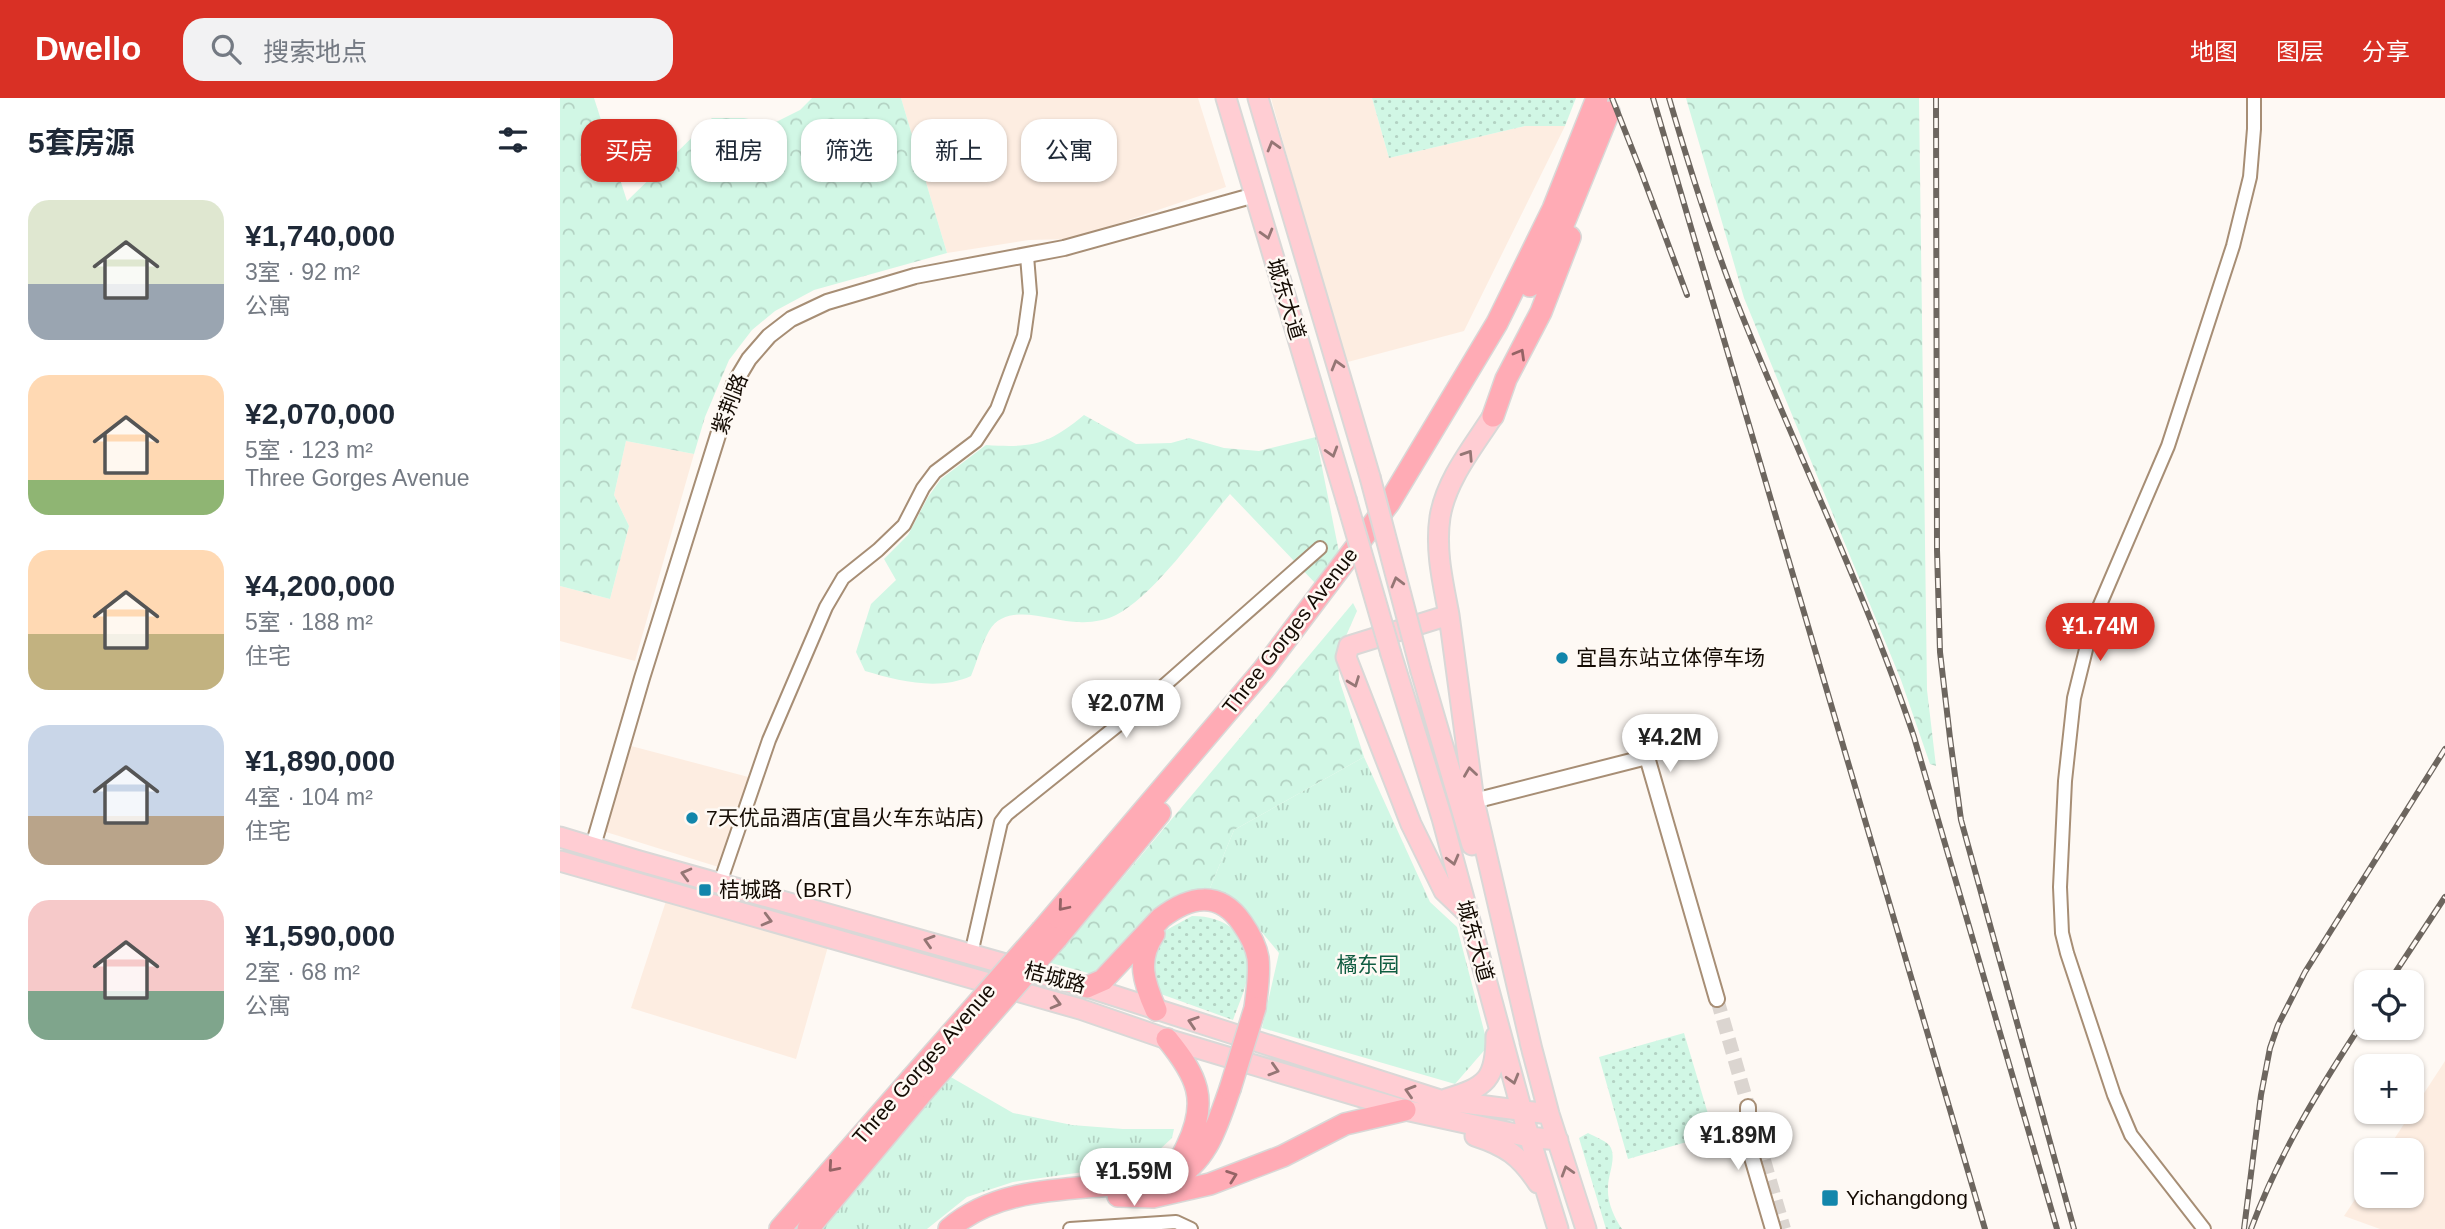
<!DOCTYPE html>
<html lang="zh">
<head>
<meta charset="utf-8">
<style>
	:root { --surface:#fff; --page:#f2f2f3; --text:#1f2937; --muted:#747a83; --accent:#d93025 }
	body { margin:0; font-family:Arial,"Noto Sans SC",sans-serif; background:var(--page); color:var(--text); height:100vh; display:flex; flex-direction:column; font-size:26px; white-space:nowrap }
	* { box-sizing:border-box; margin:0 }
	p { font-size:23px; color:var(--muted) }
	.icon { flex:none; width:38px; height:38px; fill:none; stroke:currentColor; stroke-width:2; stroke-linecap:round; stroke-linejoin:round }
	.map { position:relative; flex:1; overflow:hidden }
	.panel { display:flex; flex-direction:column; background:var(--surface); width:560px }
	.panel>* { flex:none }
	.top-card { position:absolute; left:21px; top:21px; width:665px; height:63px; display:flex; gap:14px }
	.buttons { position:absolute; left:1794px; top:872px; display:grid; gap:14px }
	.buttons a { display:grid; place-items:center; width:70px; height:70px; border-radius:14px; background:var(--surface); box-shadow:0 2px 5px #0004; font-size:35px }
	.price { position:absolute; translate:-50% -60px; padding:0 16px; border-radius:24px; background:#fff; color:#222; font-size:23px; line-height:46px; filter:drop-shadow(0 2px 4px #0008) }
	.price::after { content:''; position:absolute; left:50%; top:42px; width:21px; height:16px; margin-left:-10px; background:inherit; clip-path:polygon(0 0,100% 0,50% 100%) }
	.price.selected { background:var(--accent); color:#fff }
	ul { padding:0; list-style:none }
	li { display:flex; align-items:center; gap:21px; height:175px; padding:0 28px }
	li span { display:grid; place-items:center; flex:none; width:196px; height:140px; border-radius:21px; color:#555 }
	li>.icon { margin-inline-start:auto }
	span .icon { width:84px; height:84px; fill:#fffc; stroke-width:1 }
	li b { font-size:30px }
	h2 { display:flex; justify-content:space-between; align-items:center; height:84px; padding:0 28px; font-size:30px }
	.tag { padding:0 24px; border-radius:21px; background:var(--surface); box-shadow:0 2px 5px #0004; font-size:24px; line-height:63px }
	.tag.selected { background:var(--accent); color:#fff }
	header { display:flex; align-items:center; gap:42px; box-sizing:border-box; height:98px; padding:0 35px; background:var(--accent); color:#fff }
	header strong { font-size:33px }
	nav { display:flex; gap:38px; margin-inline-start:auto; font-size:24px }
	.search { width:490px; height:63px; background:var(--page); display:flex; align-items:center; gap:18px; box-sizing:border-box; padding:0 24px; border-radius:21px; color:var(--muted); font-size:26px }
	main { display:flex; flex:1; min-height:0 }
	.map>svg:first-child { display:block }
</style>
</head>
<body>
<header>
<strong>Dwello</strong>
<div class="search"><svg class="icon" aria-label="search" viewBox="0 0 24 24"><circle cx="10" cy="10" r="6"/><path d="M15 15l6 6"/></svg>搜索地点</div>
<nav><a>地图</a><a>图层</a><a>分享</a></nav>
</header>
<main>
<section class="panel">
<h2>5套房源<svg class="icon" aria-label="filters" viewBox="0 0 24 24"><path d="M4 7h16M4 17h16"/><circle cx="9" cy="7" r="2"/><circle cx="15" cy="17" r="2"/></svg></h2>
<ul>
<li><span style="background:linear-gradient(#dfe7d0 60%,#9aa5b1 0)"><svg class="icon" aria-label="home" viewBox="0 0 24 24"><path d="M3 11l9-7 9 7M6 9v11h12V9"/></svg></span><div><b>¥1,740,000</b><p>3室 · 92 m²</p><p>公寓</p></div></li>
<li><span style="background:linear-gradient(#ffd9b3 75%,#8fb573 0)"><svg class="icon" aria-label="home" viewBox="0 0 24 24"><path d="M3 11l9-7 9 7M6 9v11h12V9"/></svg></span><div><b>¥2,070,000</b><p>5室 · 123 m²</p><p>Three Gorges Avenue</p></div></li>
<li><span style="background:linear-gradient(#ffd9b3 60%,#c2b280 0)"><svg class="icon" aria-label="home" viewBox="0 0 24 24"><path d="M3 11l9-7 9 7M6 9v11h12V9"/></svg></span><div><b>¥4,200,000</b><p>5室 · 188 m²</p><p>住宅</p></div></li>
<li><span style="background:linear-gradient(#c9d6e8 65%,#b9a48a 0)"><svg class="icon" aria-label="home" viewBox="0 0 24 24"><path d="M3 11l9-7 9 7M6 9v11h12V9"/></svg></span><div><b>¥1,890,000</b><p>4室 · 104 m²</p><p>住宅</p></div></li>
<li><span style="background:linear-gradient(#f6c9c9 65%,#7fa58c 0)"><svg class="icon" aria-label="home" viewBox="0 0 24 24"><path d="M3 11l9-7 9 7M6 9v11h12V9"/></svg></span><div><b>¥1,590,000</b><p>2室 · 68 m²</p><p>公寓</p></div></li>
</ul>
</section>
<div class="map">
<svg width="1885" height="1131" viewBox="0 0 1885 1131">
	<defs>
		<pattern id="grass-dots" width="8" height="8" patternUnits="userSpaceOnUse" patternTransform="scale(1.75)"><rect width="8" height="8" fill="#d1f7e5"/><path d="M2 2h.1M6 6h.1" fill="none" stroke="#b3d2c3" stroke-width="1.8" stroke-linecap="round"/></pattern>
		<pattern id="forest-crowns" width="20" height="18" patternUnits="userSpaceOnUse" patternTransform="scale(1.75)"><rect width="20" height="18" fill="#d1f7e5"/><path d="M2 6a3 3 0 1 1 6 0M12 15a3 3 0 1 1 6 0" fill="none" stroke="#b3d2c3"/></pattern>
		<pattern id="park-tufts" width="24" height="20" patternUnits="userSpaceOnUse" patternTransform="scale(1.75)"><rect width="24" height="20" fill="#d1f7e5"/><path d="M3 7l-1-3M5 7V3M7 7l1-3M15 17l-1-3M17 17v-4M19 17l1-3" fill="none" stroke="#b3d2c3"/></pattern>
	</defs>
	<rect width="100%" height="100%" fill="#fef9f4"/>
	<path fill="#fdede1" d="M341 0H638L666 89 512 141 469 142 387 155Z
		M711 0H812L829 60 965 28H1005L904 233 784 265Z
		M66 343 134 356 75 563 0 543V488L50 501 69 428 54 397Z
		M71 648 196 681 165 771 46 734Z
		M107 800 269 845 236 961 71 910Z
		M1885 963V1131H1820L1784 1118 1806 1085V1097H1852V1052H1827Z"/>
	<path fill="url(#grass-dots)" d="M812 0H1016L1005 28H965L829 60Z
		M632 818C673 818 695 844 686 885 683 898 677 910 673 922L598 895 592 870 601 835Z
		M1124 935 1154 1036 1068 1061 1039 959Z
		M1028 1035C1035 1039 1048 1043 1051 1050 1056 1062 1048 1077 1048 1089 1047 1104 1054 1119 1062 1131H1046L1019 1040Z"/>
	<path fill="url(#forest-crowns)" d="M0 0H34L67 103 152 20H184L212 26 240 12 252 0H341L387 155 254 192 215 213 192 232 169 262 145 319 134 356 66 343 54 397 69 428 50 501 0 488Z
		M1126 0H1359L1367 592 1376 668 1370 666 1341 582 1184 200Z
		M524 317 576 346 611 345 629 340 664 350 699 353 756 339 780 459 757 487 670 396C642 429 594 498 556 517 547 522 530 525 519 524 492 524 447 502 429 533 421 547 417 564 411 578 378 593 339 583 305 573L296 554 311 506 336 482 324 461 348 437 368 399 381 381 426 347C472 350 488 347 524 317Z
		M793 505 797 513 778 556 779 581 804 659 674 732 648 795 562 847 532 876 491 865Z"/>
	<path fill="url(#park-tufts)" d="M804 659 870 804 897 829 928 948 895 986 702 930 719 855 681 809 648 795 674 732Z
		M389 978 453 1015 512 1027 563 1031H614L612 1040 598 1053 573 1067 453 1084 407 1099 367 1131H260Z"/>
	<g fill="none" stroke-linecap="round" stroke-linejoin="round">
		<path stroke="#dbd5d0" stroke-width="14" stroke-dasharray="14 7" stroke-linecap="butt" d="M1157 901 1224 1131"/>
		<defs>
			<path id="minor" d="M160 785 209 642 266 509 283 480 318 452 344 427 363 390 375 374 416 343 437 311 464 238 470 195 467 158
				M411 856 441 724 447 716 573 615 760 450
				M510 1131 616 1124 631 1131
				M1644 1131 1571 1037 1554 997 1507 855 1502 835 1500 789 1505 683 1514 600 1533 523 1608 348 1673 148 1690 79 1694 31V0"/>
			<path id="tertiary" d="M914 703 1087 659 1157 901
				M33 748 82 580 174 286 189 261 209 238 231 221 267 204 355 178 504 150 695 97
				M1188 1009V1046L1213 1131"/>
			<path id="primary" d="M666 0 786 401
				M698 0 810 379
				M889 517C883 485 875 452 880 419 886 382 913 349 933 318
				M831 556 882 720 966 1028 998 1131
				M861 573 912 747
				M0 739 76 762 527 889 880 1002 989 1016
				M0 763 520 911 607 941 845 1012 969 1039 998 1042
				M906 814 884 793 851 726 786 559 789 548 889 517 914 703 973 956
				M970 944 989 1016 1026 1131
				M886 1001C926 989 936 982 936 938
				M915 1038C946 1048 960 1058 978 1085"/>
			<path id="motorway" d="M970 188 1001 132 1049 14
				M933 318 946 281 981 214 1010 139
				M482 832 703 572 829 405 937 225 993 111 1037 0
				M594 836C576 862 584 885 596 912
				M497 840 600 715
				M527 889 543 882 601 820C630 798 659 792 682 825 689 835 696 848 698 860 700 877 697 893 695 910
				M612 1082C648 1063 657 1027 670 991
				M558 1098 593 1099 650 1086 723 1058 785 1026 845 1012
				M220 1131 351 981
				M248 1131 367 989
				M389 1131C434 1092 496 1092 552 1087 570 1085 594 1084 610 1074 618 1069 623 1056 627 1048 649 1002 637 978 607 941"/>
		</defs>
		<use href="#minor" stroke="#a78e75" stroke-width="16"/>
		<use href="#tertiary" stroke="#a78e75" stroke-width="18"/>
		<use href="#primary" stroke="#d9d8d7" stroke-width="23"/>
		<use href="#motorway" stroke="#d9d8d7" stroke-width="24"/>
		<use href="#minor" stroke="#fff" stroke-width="12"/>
		<use href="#tertiary" stroke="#fff" stroke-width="14"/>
		<use href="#primary" stroke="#ffcdd3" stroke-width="19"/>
		<use href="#motorway" stroke="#ffabb5" stroke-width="21"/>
		<defs>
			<path id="rail" d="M1052 0 1082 76 1127 197
				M1093 0 1425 1131
				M1109 0C1128 65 1148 129 1172 192 1230 342 1303 486 1354 639L1497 1131
				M1376 0 1377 452 1380 554 1390 640 1401 722 1514 1131
				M1829 884 1885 799
				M1684 1131 1701 997 1710 950 1718 927 1745 874 1885 651
				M1691 1131C1719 1055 1762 986 1806 919"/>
		</defs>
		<use href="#rail" stroke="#6d665f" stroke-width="6"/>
		<use href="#rail" stroke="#fef9f4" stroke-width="3.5" stroke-dasharray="10" stroke-linecap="butt"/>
		<defs>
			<path id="primary-bridge" d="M810 379 861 573
				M786 401 831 556"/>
			<path id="motorway-bridge" d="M351 981 482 832
				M367 989 497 840
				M670 991 695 910"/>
		</defs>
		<use href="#primary-bridge" stroke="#d9d8d7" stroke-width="23" stroke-linecap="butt"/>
		<use href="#motorway-bridge" stroke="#d9d8d7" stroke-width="24" stroke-linecap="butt"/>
		<use href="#primary-bridge" stroke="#ffcdd3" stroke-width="19"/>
		<use href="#motorway-bridge" stroke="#ffabb5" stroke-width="21"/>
	</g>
	<defs><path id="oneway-chevron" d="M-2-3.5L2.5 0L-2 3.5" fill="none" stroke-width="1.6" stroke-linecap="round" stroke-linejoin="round" transform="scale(1.75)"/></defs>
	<g stroke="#957675">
		<use href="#oneway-chevron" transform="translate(713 48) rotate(-106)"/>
		<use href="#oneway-chevron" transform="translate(707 136) rotate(74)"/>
		<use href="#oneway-chevron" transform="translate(777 267) rotate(-106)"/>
		<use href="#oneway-chevron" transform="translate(772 354) rotate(73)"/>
		<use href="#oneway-chevron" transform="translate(908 357) rotate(-57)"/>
		<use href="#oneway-chevron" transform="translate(837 484) rotate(-105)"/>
		<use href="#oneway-chevron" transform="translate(794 584) rotate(69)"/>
		<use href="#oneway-chevron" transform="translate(910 674) rotate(-98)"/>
		<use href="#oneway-chevron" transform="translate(893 762) rotate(75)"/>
		<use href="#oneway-chevron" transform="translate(126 776) rotate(-165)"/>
		<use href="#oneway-chevron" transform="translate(207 822) rotate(15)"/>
		<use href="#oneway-chevron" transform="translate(369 843) rotate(-163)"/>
		<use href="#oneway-chevron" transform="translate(496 905) rotate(15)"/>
		<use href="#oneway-chevron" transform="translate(633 924) rotate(-162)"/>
		<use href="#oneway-chevron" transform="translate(714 972) rotate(17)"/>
		<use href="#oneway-chevron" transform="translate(953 981) rotate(74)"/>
		<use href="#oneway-chevron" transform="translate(850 993) rotate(-163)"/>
		<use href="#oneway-chevron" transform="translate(1007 1073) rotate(-107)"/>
	</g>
	<g stroke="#956365">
		<use href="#oneway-chevron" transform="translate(960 256) rotate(-60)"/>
		<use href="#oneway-chevron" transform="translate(503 808) rotate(130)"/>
		<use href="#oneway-chevron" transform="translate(273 1069) rotate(131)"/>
		<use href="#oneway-chevron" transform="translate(672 1078) rotate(-20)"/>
	</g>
	<g fill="#1286ab" stroke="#fef9f4" stroke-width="2.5">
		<circle cx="1002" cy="560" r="7"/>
		<circle cx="132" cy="720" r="7"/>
		<rect x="138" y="785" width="14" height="14" rx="3.5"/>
		<rect x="1261" y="1091" width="18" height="18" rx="3.5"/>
	</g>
	<g text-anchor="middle" stroke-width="5" stroke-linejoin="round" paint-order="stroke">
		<g font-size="21" fill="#140b03" stroke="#fef9f4">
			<text transform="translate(726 201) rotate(73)" y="7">城东大道</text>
			<text transform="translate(170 306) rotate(-69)" y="7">紫荆路</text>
			<text transform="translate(730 533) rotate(-52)" y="7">Three Gorges Avenue</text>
			<text transform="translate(915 843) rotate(74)" y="7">城东大道</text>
			<text transform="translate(495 880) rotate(15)" y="7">桔城路</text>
			<text transform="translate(364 966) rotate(-49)" y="7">Three Gorges Avenue</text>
		</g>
		<g font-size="21" fill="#140b03" stroke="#fef9f4" text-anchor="start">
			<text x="1016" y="567">宜昌东站立体停车场</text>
			<text x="146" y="727">7天优品酒店(宜昌火车东站店)</text>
			<text x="159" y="799">桔城路（BRT）</text>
			<text x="1286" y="1107">Yichangdong</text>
		</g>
		<g font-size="21" fill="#105c41" stroke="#fef9f4">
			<text x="808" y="874">橘东园</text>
		</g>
	</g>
</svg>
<div class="buttons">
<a><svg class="icon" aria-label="locate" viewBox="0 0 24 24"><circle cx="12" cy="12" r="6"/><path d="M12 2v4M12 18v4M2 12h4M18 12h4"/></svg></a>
<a>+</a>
<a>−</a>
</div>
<b class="price selected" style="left:1540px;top:565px">¥1.74M</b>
<b class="price" style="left:566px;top:642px">¥2.07M</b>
<b class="price" style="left:1110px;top:676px">¥4.2M</b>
<b class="price" style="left:1178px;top:1074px">¥1.89M</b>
<b class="price" style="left:574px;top:1110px">¥1.59M</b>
<div class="top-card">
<a class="tag selected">买房</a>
<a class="tag">租房</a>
<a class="tag">筛选</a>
<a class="tag">新上</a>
<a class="tag">公寓</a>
</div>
</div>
</main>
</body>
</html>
